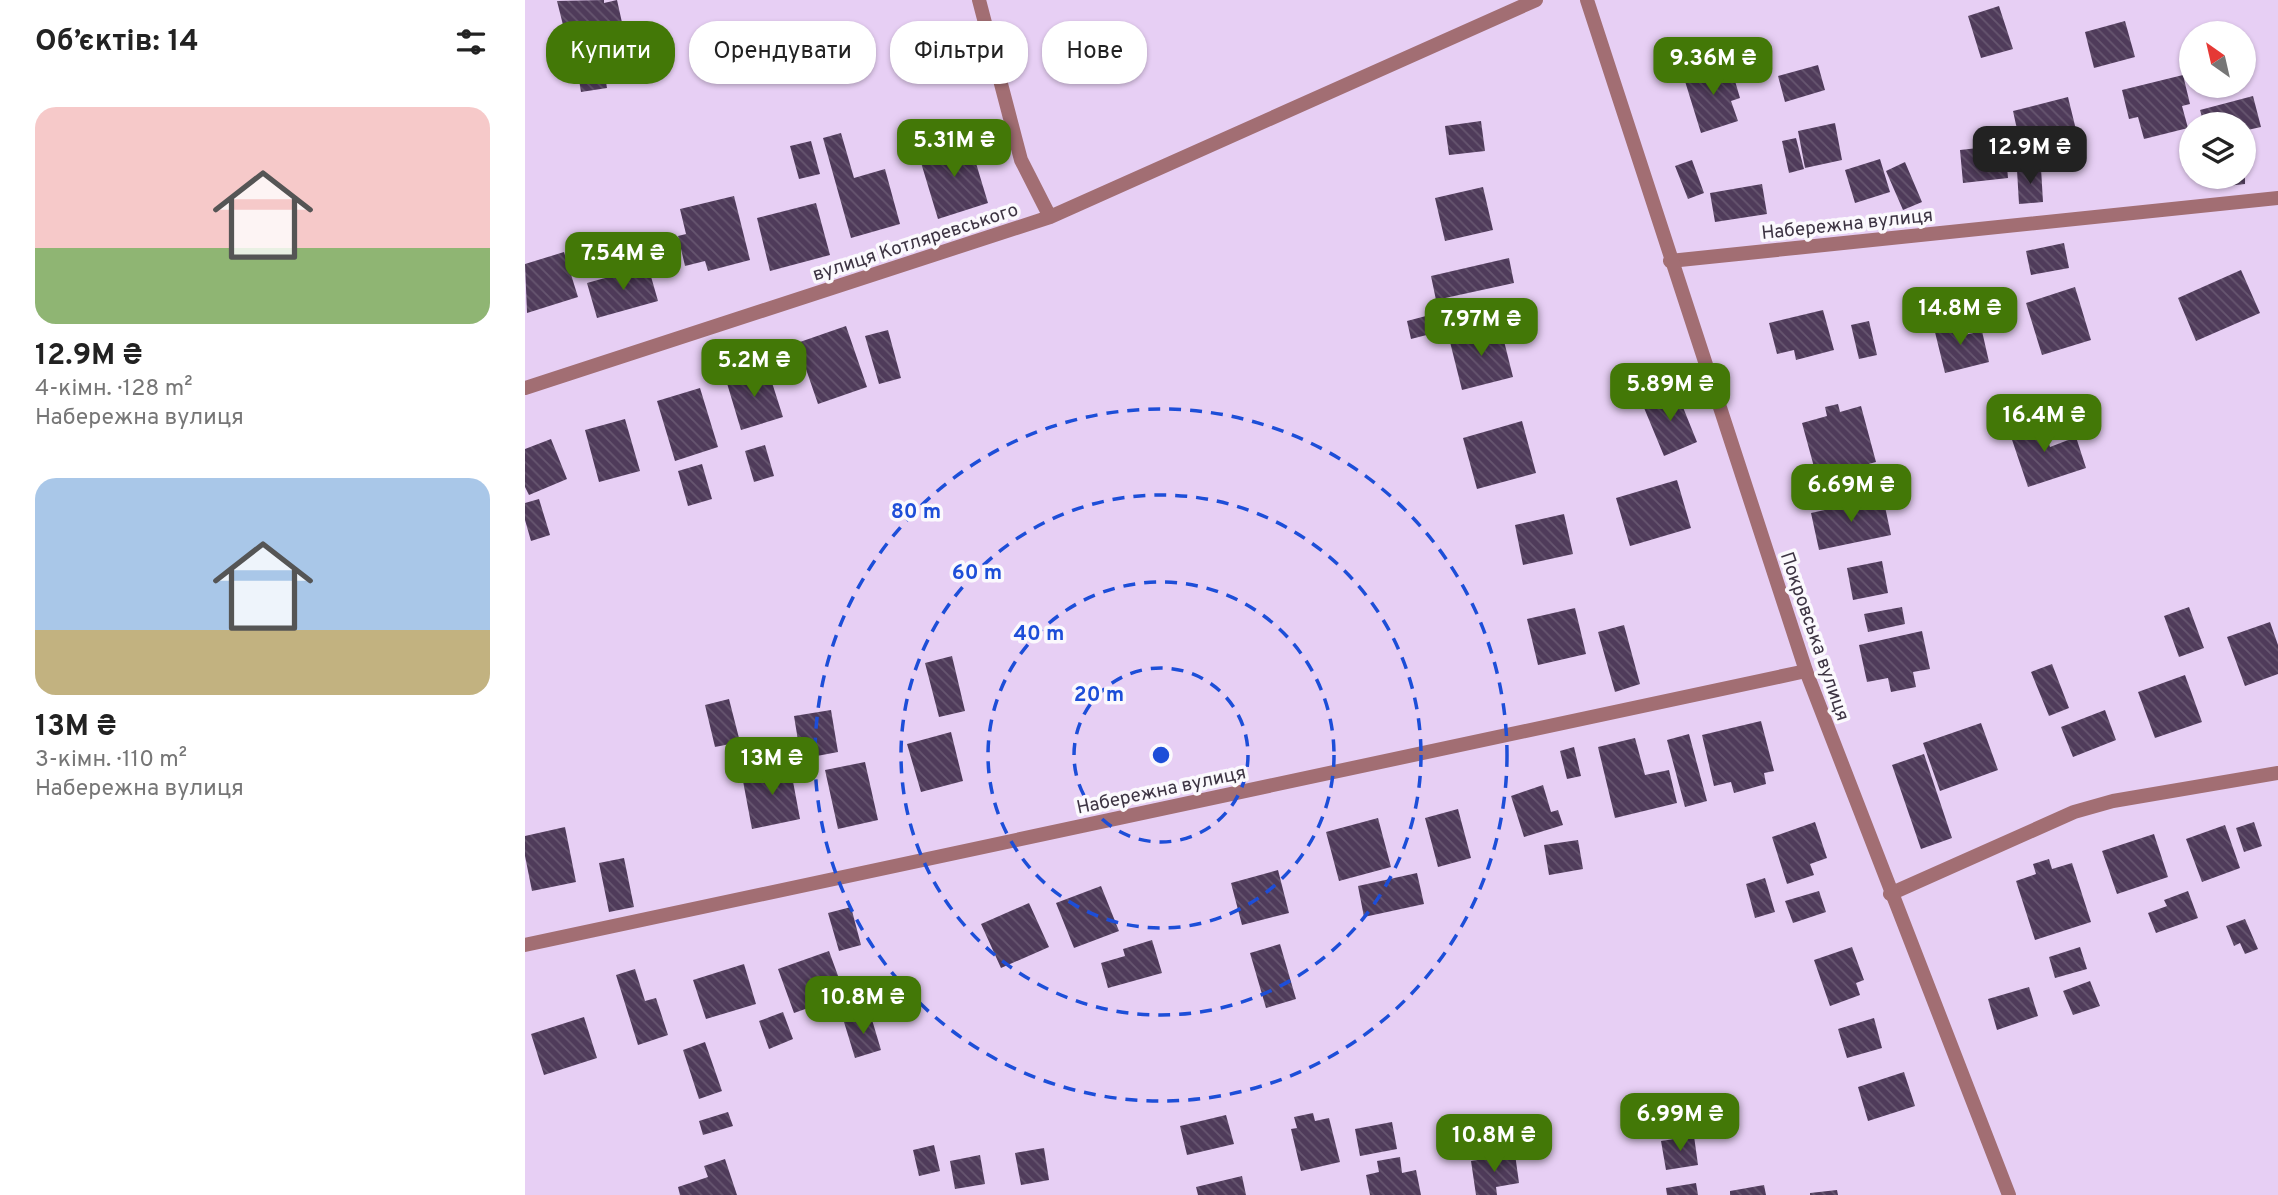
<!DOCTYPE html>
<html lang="uk">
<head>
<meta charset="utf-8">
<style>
	:root { --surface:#fff; --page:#f2f2f2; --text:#222; --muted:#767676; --accent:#437807 }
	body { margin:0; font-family:Overpass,sans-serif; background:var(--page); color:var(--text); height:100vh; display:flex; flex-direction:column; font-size:26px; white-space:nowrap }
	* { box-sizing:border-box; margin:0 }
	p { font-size:23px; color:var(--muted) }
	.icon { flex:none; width:38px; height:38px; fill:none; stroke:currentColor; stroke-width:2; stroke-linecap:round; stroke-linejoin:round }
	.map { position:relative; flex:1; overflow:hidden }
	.panel { display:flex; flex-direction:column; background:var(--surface); width:525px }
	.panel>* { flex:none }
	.hud { position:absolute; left:21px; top:21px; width:665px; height:63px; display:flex; gap:14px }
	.needle { width:46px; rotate:326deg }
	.fabs { position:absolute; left:1654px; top:21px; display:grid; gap:14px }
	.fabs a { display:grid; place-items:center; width:77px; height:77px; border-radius:50%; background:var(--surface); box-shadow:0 2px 5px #0004; font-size:35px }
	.price { position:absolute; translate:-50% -60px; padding:0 16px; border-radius:14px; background:var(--accent); color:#fff; font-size:23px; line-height:46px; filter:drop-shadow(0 2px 4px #0008) }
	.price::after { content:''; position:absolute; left:50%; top:42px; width:21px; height:16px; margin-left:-10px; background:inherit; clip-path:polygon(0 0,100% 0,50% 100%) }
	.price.selected { background:#222; color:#fff }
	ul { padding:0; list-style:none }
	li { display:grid; align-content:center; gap:14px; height:371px; padding:0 35px }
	li span { display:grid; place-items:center; height:217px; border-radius:21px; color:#555 }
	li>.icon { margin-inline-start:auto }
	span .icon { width:126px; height:126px; fill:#fffc; stroke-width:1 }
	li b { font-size:30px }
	h2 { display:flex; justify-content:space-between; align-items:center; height:84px; padding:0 35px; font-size:30px }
	.pill { padding:0 24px; border-radius:28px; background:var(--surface); box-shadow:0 2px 5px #0004; font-size:24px; line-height:63px }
	.pill.selected { background:var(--accent); color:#fff }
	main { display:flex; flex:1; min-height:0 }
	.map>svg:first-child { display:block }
</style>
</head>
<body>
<main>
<section class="panel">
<h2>Об’єктів: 14<svg class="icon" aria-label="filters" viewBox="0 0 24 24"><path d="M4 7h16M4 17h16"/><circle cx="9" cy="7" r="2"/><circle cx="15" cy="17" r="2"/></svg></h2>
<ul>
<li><span style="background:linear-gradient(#f6c9c9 65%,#8fb573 0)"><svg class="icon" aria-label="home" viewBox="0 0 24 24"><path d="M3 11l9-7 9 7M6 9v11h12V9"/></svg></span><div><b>12.9M ₴</b><p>4-кімн. · 128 m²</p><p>Набережна вулиця</p></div></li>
<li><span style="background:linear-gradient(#a9c7e8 70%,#c2b280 0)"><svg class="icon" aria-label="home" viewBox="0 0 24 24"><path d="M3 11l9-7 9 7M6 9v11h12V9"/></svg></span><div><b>13M ₴</b><p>3-кімн. · 110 m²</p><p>Набережна вулиця</p></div></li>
</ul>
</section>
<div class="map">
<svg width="1753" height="1195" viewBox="0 0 1753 1195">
	<defs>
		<pattern id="building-back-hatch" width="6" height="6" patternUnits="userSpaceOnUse" patternTransform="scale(1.75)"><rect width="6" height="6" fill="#4f3b5a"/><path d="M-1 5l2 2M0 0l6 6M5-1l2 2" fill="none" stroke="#675670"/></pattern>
	</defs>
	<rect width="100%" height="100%" fill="#e7cff4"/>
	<path fill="url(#building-back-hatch)" d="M79 0V3L92 0 100 36 44 49 32 1Z
		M1474 6 1488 49 1456 58 1443 16Z
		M1600 21 1610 57 1569 68 1560 32Z
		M76 52 82 88 56 92 50 56Z
		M1205 64 1215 98 1206 101 1213 121 1176 133 1159 78Z
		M1293 65 1300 90 1260 102 1253 76Z
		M1658 75 1665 104 1657 106 1663 128 1619 139 1613 117 1604 119 1597 90Z
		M1682 86H1707L1706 93 1681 90Z
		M1728 96 1736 127 1718 131V124H1679L1675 110Z
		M1543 97 1554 142 1506 155 1500 132 1493 134 1488 111Z
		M956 121 960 151 924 155 920 126Z
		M1310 123 1317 160 1280 168 1273 131Z
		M316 133 329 178 360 169 375 224 326 238 298 138Z
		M1271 138 1279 169 1264 173 1257 141Z
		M444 140 463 203 413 219 394 156Z
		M286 141 295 174 274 179 265 146Z
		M1480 145 1483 178 1438 183 1435 150Z
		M1355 159 1365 192 1330 203 1320 170Z
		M1167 160 1179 193 1163 199 1150 166Z
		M1380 162 1397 202 1378 210 1361 171Z
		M1516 168 1518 202 1494 204 1492 170Z
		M1683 177H1720V184L1684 188Z
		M1237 184 1242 214 1190 222 1185 193Z
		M958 187 968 230 920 241 910 198Z
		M209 196 225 260 183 271 180 261 160 266 153 236 161 234 155 209Z
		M291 203 305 255 245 271 232 218Z
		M1539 243 1544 268 1506 275 1501 251Z
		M39 252 53 297 2 313 0 264Z
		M984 258 989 283 911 300 906 276Z
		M123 266 133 301 72 318 62 283Z
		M1716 270 1735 313 1671 341 1653 298Z
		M1550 287 1566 340 1517 355 1501 303Z
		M1298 310 1309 350 1271 360 1269 350 1252 354 1244 323Z
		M920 311 925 329 886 339 882 321Z
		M1431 319 1435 336 1457 331 1464 362 1420 373 1408 324Z
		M1344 321 1352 355 1334 359 1326 325Z
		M975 325 988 377 937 390 924 338Z
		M321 326 342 387 293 404 272 343Z
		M363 330 376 378 354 384 340 336Z
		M242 367 258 417 216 430 201 380Z
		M175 388 193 447 150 461 132 401Z
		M1151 390 1172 442 1139 456 1117 403Z
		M1313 404 1315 412 1336 406 1351 462 1292 478 1277 423 1302 416 1300 407Z
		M1515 417 1525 447 1551 437 1561 468 1503 487 1483 428Z
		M100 419 115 471 74 482 60 430Z
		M997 421 1011 473 952 489 938 438Z
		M26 439 42 479 4 495 0 487V449Z
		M240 445 249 476 229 482 220 451Z
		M177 464 187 499 163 506 153 471Z
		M1152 480 1166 528 1105 546 1091 498Z
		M1358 497 1366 535 1294 550 1286 513Z
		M14 499 25 535 6 541 0 520V503Z
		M1039 514 1048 554 998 565 990 525Z
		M1357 561 1363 593 1328 600 1322 568Z
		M1377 607 1380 624 1343 632 1339 614Z
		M1664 607 1679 648 1654 657 1639 616Z
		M1050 608 1061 654 1013 665 1002 619Z
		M1745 622 1753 645V674L1720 686 1702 637Z
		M1099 625 1115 684 1090 692 1073 632Z
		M1397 631 1405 669 1388 672 1391 687 1366 692 1363 678 1342 682 1334 645Z
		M427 656 440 711 414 717 400 663Z
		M1527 664 1544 708 1524 716 1506 672Z
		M1660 675 1677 722 1630 738 1613 692Z
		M204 699 215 742 190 747 180 705Z
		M306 710 313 752 276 759 269 716Z
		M1580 710 1591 740 1548 757 1536 727Z
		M1236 721 1249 771 1239 773 1241 784 1209 793 1206 782 1189 786 1177 735Z
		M1456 723 1473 770 1415 791 1398 743Z
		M426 732 438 781 396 792 382 744Z
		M1164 734 1182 801 1160 807 1142 740Z
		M1110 738 1120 775 1144 770 1152 803 1090 818 1073 747Z
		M1049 747 1056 776 1042 779 1035 751Z
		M1399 754 1427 838 1396 849 1367 765Z
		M264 760 275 819 227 829 218 781 244 776 242 765Z
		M340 762 353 820 313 829 300 770Z
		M1018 785 1026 812 1033 810 1038 825 999 837 986 796Z
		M933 809 946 858 913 867 900 818Z
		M853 818 866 867 814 881 801 832Z
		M1290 822 1302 858 1285 864 1289 875 1262 884 1247 837Z
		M1729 822 1737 846 1719 852 1711 828Z
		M1700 825 1715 868 1677 882 1661 839Z
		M40 827 51 882 7 891 0 856V836Z
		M1629 834 1643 877 1592 894 1577 851Z
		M1053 840 1058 869 1024 875 1019 845Z
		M99 858 109 907 84 912 74 863Z
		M1524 859 1527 869 1547 863 1566 922 1510 940 1491 881 1511 874 1508 864Z
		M753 870 764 913 717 925 706 883Z
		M892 873 899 904 839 917 833 886Z
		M1240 878 1250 912 1230 918 1221 884Z
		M576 886 594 931 549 948 531 903Z
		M1294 891 1301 912 1268 923 1260 901Z
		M1663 891 1673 918 1631 933 1623 913 1642 906 1639 900Z
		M504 903 524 947 476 968 456 924Z
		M326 907 336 945 314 951 303 913Z
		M1720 919 1733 949 1720 954 1715 943 1709 946 1701 926Z
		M627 940 637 973 583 988 576 963 600 956 598 949Z
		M755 944 771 999 741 1008 725 953Z
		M1327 947 1339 980 1331 983 1335 995 1305 1006 1289 960Z
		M1555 947 1562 969 1530 978 1524 957Z
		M304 951 320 995 269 1013 253 969Z
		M219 964 231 1004 181 1019 168 980Z
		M110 969 120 1001 131 998 143 1035 113 1045 91 975Z
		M1565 981 1575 1006 1548 1015 1538 991Z
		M1504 987 1513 1016 1472 1030 1463 999Z
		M258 1012 268 1039 244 1049 234 1021Z
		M345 1013 356 1050 330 1058 319 1022Z
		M59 1017 72 1058 19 1075 6 1034Z
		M1349 1018 1357 1048 1322 1058 1313 1029Z
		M180 1042 197 1091 174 1099 158 1050Z
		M1379 1072 1390 1106 1343 1121 1333 1087Z
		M203 1112 208 1126 178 1135 174 1121Z
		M788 1113 790 1121 804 1118 815 1162 776 1171 766 1129 772 1128 769 1117Z
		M701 1115 709 1144 662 1155 655 1126Z
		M867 1122 872 1149 835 1156 830 1129Z
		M1169 1136 1173 1165 1141 1170 1136 1141Z
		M409 1145 415 1171 394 1176 388 1150Z
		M519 1148 524 1180 496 1185 490 1153Z
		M990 1154 994 1183 971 1187 972 1195H951L946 1161Z
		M455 1155 460 1184 430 1189 425 1161Z
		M875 1157 877 1173 891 1170 896 1195H845L841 1175 854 1172 852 1161Z
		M200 1159 212 1195H155L153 1187 183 1177 179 1166Z
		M717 1176 721 1195H673L671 1187Z
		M1171 1183 1173 1195H1142L1141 1188Z
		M1239 1185 1241 1195H1205V1191Z
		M1312 1190 1313 1195H1285V1193Z"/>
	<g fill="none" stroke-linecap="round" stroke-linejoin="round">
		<path stroke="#a26e73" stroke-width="14" d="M454 0 496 160 525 217
			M1145 261 1753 198
			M0 388 525 217 1011 0
			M1365 894 1549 812 1588 801 1753 773
			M0 945 1281 671"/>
		<path stroke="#a26e73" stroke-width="14" d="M1062 0 1281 671 1484 1195"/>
	</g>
	<g fill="none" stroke="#1d4ed8" stroke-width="3.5" stroke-dasharray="12 9">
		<circle cx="636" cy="755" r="87"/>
		<circle cx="636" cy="755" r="173"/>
		<circle cx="636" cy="755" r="260"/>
		<circle cx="636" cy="755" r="346"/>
	</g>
	<g text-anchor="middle" stroke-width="7" stroke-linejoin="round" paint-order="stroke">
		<g font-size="19" fill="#3d3443" stroke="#fbf9fd">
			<text transform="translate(1322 223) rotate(-6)" y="7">Набережна вулиця</text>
			<text transform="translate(390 241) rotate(-18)" y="7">вулиця Котляревського</text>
			<text transform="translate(1291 636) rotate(71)" y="7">Покровська вулиця</text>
			<text transform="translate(636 789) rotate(-12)" y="7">Набережна вулиця</text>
		</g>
	</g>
	<circle cx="636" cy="755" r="10" fill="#1d4ed8" stroke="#fbf9fd" stroke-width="3.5"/>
	<g font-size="21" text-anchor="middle" font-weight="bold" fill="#1d4ed8" stroke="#fbf9fd" stroke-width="7" stroke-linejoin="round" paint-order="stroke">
		<text x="391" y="518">80 m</text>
		<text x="452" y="579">60 m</text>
		<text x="514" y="640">40 m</text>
		<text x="574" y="701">20 m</text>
	</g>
</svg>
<div class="fabs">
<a><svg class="needle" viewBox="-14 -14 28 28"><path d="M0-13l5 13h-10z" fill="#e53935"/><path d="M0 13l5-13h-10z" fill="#767676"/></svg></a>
<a><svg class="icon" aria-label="layers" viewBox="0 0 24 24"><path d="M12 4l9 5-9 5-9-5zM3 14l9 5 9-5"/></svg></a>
</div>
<b class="price" style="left:1188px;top:97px">9.36M ₴</b>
<b class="price" style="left:429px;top:179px">5.31M ₴</b>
<b class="price selected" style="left:1505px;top:186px">12.9M ₴</b>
<b class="price" style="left:98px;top:292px">7.54M ₴</b>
<b class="price" style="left:1435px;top:347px">14.8M ₴</b>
<b class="price" style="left:956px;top:358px">7.97M ₴</b>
<b class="price" style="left:229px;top:399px">5.2M ₴</b>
<b class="price" style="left:1145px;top:423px">5.89M ₴</b>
<b class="price" style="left:1519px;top:454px">16.4M ₴</b>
<b class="price" style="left:1326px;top:524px">6.69M ₴</b>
<b class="price" style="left:247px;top:797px">13M ₴</b>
<b class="price" style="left:338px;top:1036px">10.8M ₴</b>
<b class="price" style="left:1155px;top:1153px">6.99M ₴</b>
<b class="price" style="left:969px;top:1174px">10.8M ₴</b>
<div class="hud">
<a class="pill selected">Купити</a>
<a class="pill">Орендувати</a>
<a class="pill">Фільтри</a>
<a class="pill">Нове</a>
</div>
</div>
</main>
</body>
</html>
